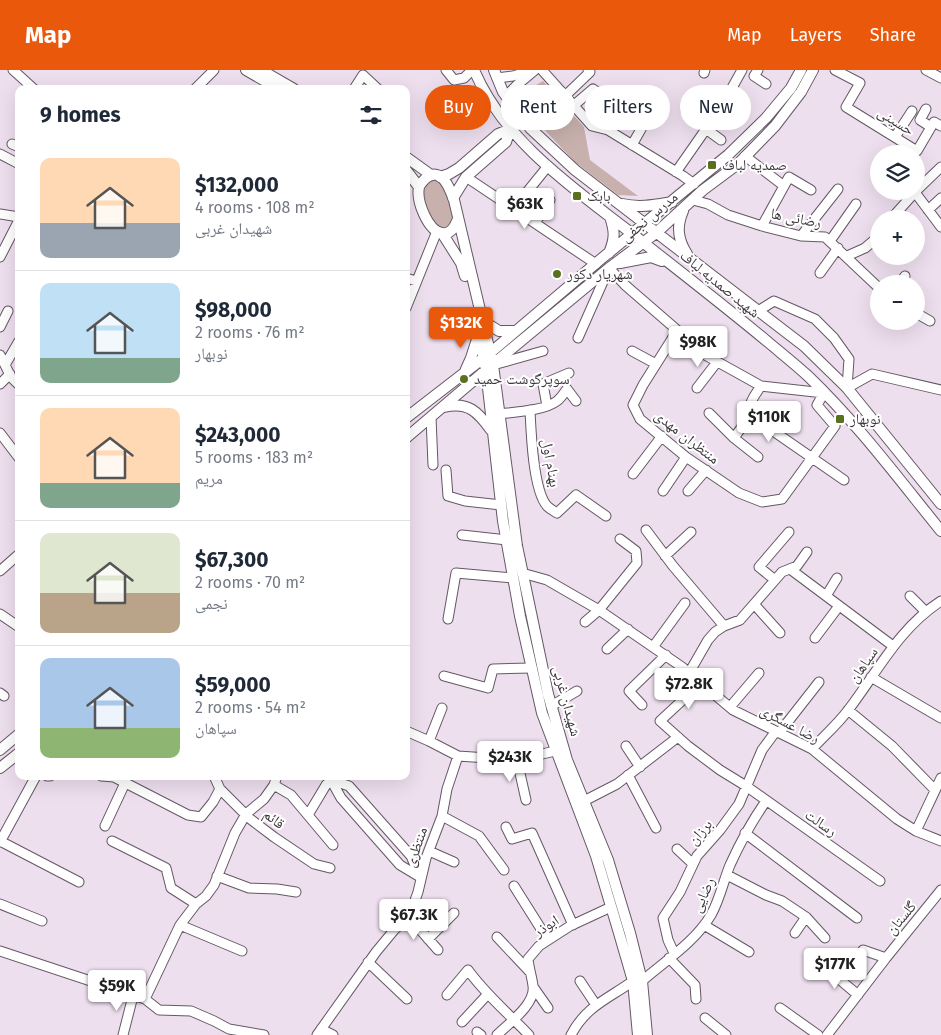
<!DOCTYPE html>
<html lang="en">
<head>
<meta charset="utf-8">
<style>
	:root { --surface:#fff; --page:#f6f6f7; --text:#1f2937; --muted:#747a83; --line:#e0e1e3; --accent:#ea580c }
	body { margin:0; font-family:"Fira Sans","Noto Naskh Arabic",sans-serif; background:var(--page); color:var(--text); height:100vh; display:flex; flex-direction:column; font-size:19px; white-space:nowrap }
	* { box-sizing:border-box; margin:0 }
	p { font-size:16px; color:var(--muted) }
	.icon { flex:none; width:28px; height:28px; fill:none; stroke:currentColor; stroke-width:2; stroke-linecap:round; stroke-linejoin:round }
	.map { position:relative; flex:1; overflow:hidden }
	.drawer { position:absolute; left:15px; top:15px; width:395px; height:695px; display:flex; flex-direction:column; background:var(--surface); border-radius:10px; box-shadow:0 5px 20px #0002 }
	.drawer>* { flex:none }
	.guide { position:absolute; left:425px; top:15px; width:440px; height:45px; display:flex; gap:10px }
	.fabs { position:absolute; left:870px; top:75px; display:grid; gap:10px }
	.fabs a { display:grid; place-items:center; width:55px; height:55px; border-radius:50%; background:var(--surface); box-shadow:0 5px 20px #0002; font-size:25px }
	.price { position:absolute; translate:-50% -42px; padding:0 11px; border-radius:5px; background:#fff; color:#222; font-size:16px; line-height:32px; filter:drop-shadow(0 1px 2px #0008) }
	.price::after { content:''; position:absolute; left:50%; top:30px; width:15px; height:11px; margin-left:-8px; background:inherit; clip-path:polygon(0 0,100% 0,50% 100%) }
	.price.current { background:var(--accent); color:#fff }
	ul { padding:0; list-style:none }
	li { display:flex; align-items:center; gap:15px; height:125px; padding:0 25px }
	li+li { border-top:1px solid var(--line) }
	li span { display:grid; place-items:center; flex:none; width:140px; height:100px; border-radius:10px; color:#555 }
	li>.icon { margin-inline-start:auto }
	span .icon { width:60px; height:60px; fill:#fffc; stroke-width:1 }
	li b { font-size:21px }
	h2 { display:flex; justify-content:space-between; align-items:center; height:60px; padding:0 25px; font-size:21px }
	.pill { padding:0 18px; border-radius:22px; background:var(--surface); box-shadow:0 5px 20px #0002; font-size:18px; line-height:45px }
	.pill.current { background:var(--accent); color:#fff }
	header { display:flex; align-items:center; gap:30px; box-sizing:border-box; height:70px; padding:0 25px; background:var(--accent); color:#fff }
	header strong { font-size:24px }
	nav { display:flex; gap:28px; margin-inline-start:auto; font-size:18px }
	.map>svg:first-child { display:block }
</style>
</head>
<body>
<header>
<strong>Map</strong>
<nav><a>Map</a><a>Layers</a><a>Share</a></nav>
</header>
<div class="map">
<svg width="941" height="965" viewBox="0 0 941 965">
	<rect width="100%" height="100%" fill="#eedfee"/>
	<path fill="#c8b1ad" d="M543 11 584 57 590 90 638 126 618 125 575 92 518 32 533 17Z
		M434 109 440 110 443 114 453 145V151L448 156 441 158C429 149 424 132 423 117L428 112Z"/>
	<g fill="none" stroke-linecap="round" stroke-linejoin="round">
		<defs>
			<path id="minor" d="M13 0 34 19
				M446 0 454 10 464 8 472 0
				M542 0 592 56 608 60 683 106 694 114
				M758 0 754 6 766 14
				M835 0 860 13 846 37 917 81 934 52 941 56
				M926 0 941 8
				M704 3 705 0
				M497 8 513 6 533 0
				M195 19 214 0
				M354 19 363 5 378 19
				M710 25 722 29 728 25 742 0
				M506 26 517 15 535 0
				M565 26 590 2 588 0
				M573 36 593 19 608 29
				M926 39 920 50 931 57
				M686 41 704 51 706 59 721 70
				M608 60 617 50
				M895 67 912 41
				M12 74 19 77
				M632 75 654 36
				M0 84 19 94
				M745 86 784 116
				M676 102 706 59
				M466 107 596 194
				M914 121 941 157
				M916 121 941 97
				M693 130 708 134 728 145 762 156 801 166 825 167 879 218
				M514 138 548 96
				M928 140 941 128
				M0 144 19 147
				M891 149 916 121
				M535 153 550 130
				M762 156 789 107 811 120
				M801 166 838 119
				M830 171 856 134
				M847 186 865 178 879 166
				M0 187 19 150
				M820 203 838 178
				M406 208 416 211
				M899 214 905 206
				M406 238 437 161
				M758 241 774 231 815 249 834 268 849 289 847 318
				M916 243 930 251
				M0 257 8 241
				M578 268 609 198 625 215 707 286 761 316 824 323 817 335 835 356 782 429 762 432 739 423 686 387 640 349 633 335 643 315 677 261
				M632 281 656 294
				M0 285 11 307 19 315
				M5 295 19 271
				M493 295 543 281
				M0 314 10 304
				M761 316C753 328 747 333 753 347L844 410
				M697 318 717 292
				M847 318 872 304 941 320
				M547 336 543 314 569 303
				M530 340C531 362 533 420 547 436 550 439 554 441 557 443L576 425 606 446
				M709 343 734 368 758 387
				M498 344C514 342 544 341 557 331 561 328 564 323 567 319L576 331
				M431 347 433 395
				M0 363 19 388
				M734 368 751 344
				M446 400 448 426 465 431 501 435
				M633 404 662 366
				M663 421 686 387
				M688 421 706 400
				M646 460 673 496 724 556
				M462 465 507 470
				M665 486 691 462
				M790 499 893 576
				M0 501 19 484
				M522 503 547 510 599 540 682 597 733 640 812 679 897 749 916 761 941 771
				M775 510 759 497 789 462
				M826 526 837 508
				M910 526 925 541
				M754 534 780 563
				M0 544 19 557
				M448 549 456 503 513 508
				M585 552 599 540 637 493 636 481 620 469
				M815 568 839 536
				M653 577 685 533
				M607 579 628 559
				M689 603 708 570 715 562 724 556 740 550 782 502 797 496 807 482
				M444 606 488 618 493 599 532 598
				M871 607 941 648
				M701 613 660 651 688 676 720 700 746 716 880 811
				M0 623 4 626
				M642 635 629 621 666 585
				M551 636 577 621
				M730 637 759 603
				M848 640 892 676 935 720
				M406 661 429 671 458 686 517 690 555 681
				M779 663 819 612
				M429 671 442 638
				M626 676 640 697
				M812 679C824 666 838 654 849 639 878 601 899 558 941 531
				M517 690 526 730
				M628 705 656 758
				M47 706H50
				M101 706 114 707 188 745 201 747 213 732 220 719
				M214 706 220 719 249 748 274 767 314 794 330 798
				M331 710 349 716 411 786 420 807 400 795 341 728Z
				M274 715 291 725 333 775
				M584 731 617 714 678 667
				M308 745 326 715 334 708
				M442 746 479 766 504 800
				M105 756 125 713
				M506 757 512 769 532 763 573 855
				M916 761 941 708
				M745 763 857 848
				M0 771 79 812
				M112 771 166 798 171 818 196 834
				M0 772 36 706
				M677 779 693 794
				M429 781 454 792
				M727 805 766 825 782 831 806 847 825 868
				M217 806 249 818 277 819 296 822
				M514 816 548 870
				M0 834 42 851
				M409 847 438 880
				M180 855 242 881
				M704 855 749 882
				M795 863 806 847
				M497 867 529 901
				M428 869 454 843
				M863 880 886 888
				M0 881 145 929 159 940 191 941 214 951 229 959 264 965
				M674 883 668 870 663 848 680 822 697 786 720 760 739 734 762 680 776 661
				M669 888 695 915 696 929
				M368 892 407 929
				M826 898 858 925
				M580 911 596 935
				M642 911C665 891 695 872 711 845 720 829 723 812 730 795 740 773 752 751 766 731
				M534 918 548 938
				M447 925 468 900C486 925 508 943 529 965
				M145 929 180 855 196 834 206 826 214 815 235 763 246 744 264 729 274 715 277 706
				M780 938 818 965
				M705 948 726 965
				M462 952 487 925
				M321 959 333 965
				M477 962 481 965
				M123 965 133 926
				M317 965 376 882 395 859 409 847 418 822 426 788 442 746 447 719 458 686
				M497 965C508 954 536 934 533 916 532 907 529 899 528 889L539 876 570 856 611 837
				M571 965C586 936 608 929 633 911
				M827 965 886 888 941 820"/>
			<path id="major" d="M246 0 279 19
				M261 0 294 19
				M474 0C503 69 569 115 626 159 673 196 721 233 768 272 781 283 795 294 808 306 857 353 898 408 941 461
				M494 0 503 22 530 58 575 100 804 276 847 318 941 434
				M406 87 431 105
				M406 100 419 117
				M440 107 449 104 459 98 498 64 510 59 522 48
				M453 128 466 107 506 72 510 59
				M622 134C640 138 654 135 672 132
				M683 141C676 157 678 170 687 184
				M458 149C455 156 451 165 442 163 428 161 416 131 419 117 420 114 424 110 426 108 442 96 450 119 454 130L493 295 517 476 548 624 567 690 608 790 630 863 642 911 647 965
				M442 163 461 193 465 206
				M609 183C615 169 615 161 610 147
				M620 193 651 187 662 191
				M483 251 499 261H516
				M477 257 486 300 503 451 520 546 542 643 596 786 619 863 633 911 638 965
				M466 299 471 288 478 266
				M444 337C468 331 478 342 491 360
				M406 348 490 283 601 189 728 85 766 48 791 18 801 0
				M406 368 486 300 609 198 656 163 703 120 738 94 775 56 801 22 813 0
				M0 680 19 664
				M0 698 19 683"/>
		</defs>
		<use href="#minor" stroke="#645864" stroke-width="11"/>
		<use href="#major" stroke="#645864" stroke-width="12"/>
		<use href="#minor" stroke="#fff" stroke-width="9"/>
		<use href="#major" stroke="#fff" stroke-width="10"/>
	</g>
	<g fill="#5a7021" stroke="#fff" stroke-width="2">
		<rect x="707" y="90" width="10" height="10" rx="2.5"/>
		<rect x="572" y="121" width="10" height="10" rx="2.5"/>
		<circle cx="557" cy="204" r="5"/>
		<circle cx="464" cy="309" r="5"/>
		<rect x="835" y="344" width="10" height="10" rx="2.5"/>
	</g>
	<g text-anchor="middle" stroke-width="4" stroke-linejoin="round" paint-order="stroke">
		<g font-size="15" fill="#3e383d" stroke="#fff">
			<text transform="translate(896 51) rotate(32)" y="5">حسینی</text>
			<text transform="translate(649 147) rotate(-40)" y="5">مدرس نجفی</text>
			<text transform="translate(796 148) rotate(11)" y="5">رضائی ها</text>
			<text transform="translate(720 214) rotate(39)" y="5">شهید صمدیه لباف</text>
			<text transform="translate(687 367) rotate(38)" y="5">منتظران مهدی</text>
			<text transform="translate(551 393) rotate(80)" y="5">بهنام اول</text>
			<text transform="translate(863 595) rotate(-55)" y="5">سپاهان</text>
			<text transform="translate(567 631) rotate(75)" y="5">شهیدان غربی</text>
			<text transform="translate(790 654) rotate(28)" y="5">رضا عسگری</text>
			<text transform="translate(274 749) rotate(37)" y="5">قائم</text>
			<text transform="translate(821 753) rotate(35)" y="5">رسالت</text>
			<text transform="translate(700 762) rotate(-49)" y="5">برزان</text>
			<text transform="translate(416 777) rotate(-71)" y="5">منتظری</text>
			<text transform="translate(703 825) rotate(-66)" y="5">رضایی</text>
			<text transform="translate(901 848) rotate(-50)" y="5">گلستان</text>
			<text transform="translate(546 856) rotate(-33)" y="5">ابوذر</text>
		</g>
		<g font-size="15" fill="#3e383d" stroke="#fff" text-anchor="start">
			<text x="722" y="100">صمدیه لباف</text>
			<text x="587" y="131">بابک</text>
			<text x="567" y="209">شهریار دکور</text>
			<text x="474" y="314">سوپرگوشت حمید</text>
			<text x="850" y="354">نوبهار</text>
		</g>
	</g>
</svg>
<div class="fabs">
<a><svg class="icon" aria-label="layers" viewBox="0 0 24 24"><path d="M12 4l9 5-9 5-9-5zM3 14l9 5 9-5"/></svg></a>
<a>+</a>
<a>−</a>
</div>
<b class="price" style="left:525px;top:160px">$63K</b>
<b class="price current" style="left:461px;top:279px">$132K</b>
<b class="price" style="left:698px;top:298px">$98K</b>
<b class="price" style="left:769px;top:373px">$110K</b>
<b class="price" style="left:689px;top:640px">$72.8K</b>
<b class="price" style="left:510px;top:713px">$243K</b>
<b class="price" style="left:414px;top:871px">$67.3K</b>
<b class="price" style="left:835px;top:920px">$177K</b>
<b class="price" style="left:117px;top:942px">$59K</b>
<div class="guide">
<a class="pill current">Buy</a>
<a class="pill">Rent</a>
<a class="pill">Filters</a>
<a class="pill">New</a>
</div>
<section class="drawer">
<h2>9 homes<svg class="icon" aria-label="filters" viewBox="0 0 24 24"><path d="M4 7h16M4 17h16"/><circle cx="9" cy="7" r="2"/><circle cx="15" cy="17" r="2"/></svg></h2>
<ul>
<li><span style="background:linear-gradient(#ffd9b3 65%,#9aa5b1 0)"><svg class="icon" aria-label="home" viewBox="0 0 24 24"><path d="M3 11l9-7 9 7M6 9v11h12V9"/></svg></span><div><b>$132,000</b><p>4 rooms · 108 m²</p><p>شهیدان غربی</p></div></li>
<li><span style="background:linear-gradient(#bfe0f5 75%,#7fa58c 0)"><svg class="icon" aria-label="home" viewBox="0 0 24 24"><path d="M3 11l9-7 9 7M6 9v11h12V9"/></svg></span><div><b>$98,000</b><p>2 rooms · 76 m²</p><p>نوبهار</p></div></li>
<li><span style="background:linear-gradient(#ffd9b3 75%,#7fa58c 0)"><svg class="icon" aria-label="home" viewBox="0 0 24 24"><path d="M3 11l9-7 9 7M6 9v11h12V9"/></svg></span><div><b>$243,000</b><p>5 rooms · 183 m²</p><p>مریم</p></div></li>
<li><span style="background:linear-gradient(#dfe7d0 60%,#b9a48a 0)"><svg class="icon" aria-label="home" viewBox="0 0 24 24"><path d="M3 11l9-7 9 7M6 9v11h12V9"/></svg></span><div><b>$67,300</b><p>2 rooms · 70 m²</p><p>نجمی</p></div></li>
<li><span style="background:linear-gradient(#a9c7e8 70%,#8fb573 0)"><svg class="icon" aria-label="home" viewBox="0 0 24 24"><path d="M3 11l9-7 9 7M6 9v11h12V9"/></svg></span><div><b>$59,000</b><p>2 rooms · 54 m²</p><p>سپاهان</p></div></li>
</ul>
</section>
</div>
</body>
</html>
